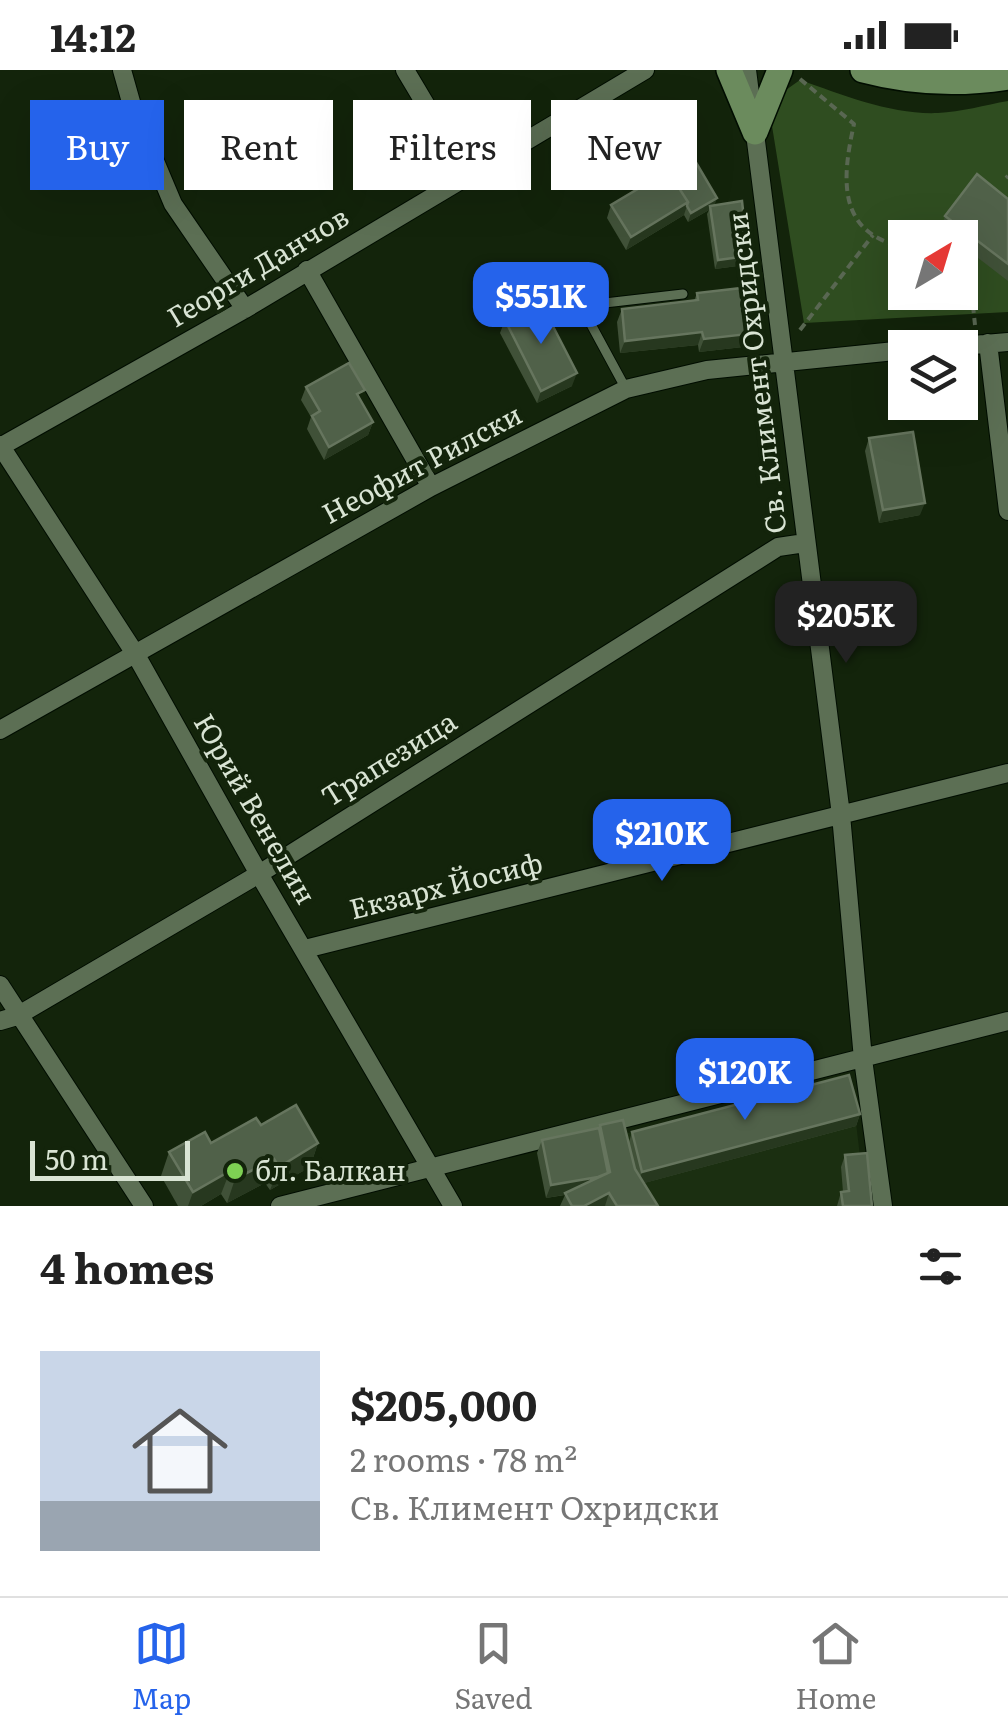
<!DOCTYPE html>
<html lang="en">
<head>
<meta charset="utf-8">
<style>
	:root { --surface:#fff; --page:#f6f6f6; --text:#222; --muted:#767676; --line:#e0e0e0; --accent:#2563eb }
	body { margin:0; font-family:Literata,serif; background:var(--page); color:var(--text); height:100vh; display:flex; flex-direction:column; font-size:38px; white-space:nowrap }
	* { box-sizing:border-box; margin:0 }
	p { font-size:32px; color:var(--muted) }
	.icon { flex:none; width:55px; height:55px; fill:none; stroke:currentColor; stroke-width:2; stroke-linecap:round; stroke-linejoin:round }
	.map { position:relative; height:1136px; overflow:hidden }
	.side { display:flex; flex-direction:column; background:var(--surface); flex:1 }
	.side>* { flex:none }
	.hud { position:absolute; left:30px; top:30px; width:950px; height:90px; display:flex; gap:20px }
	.needle { width:65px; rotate:38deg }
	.fabs { position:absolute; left:888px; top:150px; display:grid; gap:20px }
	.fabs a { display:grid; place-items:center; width:90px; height:90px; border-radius:0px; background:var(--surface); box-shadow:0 10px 40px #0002; font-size:50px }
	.scale { position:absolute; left:30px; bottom:25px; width:160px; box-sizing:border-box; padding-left:10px; border:5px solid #d9e4d4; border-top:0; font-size:28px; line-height:35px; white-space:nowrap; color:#d9e4d4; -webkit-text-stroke:8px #13240b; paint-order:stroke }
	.price { position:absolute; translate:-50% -85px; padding:0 22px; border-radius:20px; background:var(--accent); color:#fff; font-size:32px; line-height:65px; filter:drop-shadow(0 2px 5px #0008) }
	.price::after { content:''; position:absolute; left:50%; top:60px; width:30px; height:22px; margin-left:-15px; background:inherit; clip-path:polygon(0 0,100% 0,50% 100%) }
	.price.active { background:#222; color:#fff }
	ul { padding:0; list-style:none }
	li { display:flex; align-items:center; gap:30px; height:250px; padding:0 40px }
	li+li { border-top:2px solid var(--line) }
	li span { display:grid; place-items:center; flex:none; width:280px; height:200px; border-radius:0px; color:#555 }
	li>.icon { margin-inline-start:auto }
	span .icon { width:120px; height:120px; fill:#fffc; stroke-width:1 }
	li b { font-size:42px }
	h2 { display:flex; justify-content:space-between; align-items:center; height:120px; padding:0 40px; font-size:42px }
	.tag { padding:0 35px; border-radius:0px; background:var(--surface); box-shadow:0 10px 40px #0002; font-size:35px; line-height:90px }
	.tag.active { background:var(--accent); color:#fff }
	.status { display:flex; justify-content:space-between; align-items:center; height:70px; padding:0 50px; background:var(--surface); direction:ltr }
	.status svg { height:28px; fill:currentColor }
	.tabs { display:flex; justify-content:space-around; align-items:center; height:140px; border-top:2px solid var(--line); background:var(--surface); font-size:28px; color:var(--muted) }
	.tabs a { display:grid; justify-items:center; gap:5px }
	.tabs .active { color:var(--accent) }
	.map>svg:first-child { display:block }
</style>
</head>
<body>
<div class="status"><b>14:12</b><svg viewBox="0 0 49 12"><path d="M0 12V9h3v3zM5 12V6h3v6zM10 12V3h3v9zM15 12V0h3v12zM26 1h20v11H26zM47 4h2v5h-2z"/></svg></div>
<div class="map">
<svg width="1008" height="1136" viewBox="0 0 1008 1136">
	<rect width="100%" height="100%" fill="#13240b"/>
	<path fill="#1b2f11" d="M850 1003 866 1136H642L617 1066Z"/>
	<path fill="#2f4d20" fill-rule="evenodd" d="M800 10C843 25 892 45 938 43 961 42 985 35 1008 31V242L804 253 772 56 783 22ZM905 168H960V222H905Z"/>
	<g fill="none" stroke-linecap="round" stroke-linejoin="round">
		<defs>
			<path id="service" d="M626 319 587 247 589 239 596 234 683 224"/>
			<path id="minor" d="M122 0 133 39 173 134 245 239
				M405 0 467 104
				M747 0 841 745 863 989 883 1136
				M307 200 431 417
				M988 273 1008 441
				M938 278 1008 272
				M0 375 136 585 259 804 453 1136
				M0 377 245 239 645 0
				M0 660 431 417 626 319 707 300 905 280
				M305 879 1008 703
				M0 915 144 1136
				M0 951 17 946 259 804 778 477 805 473
				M280 1136 1008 951"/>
			<path id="secondary" d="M729 0 755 62
				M863 0C912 13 958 15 1008 7
				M755 62 780 0"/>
		</defs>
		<use href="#service" stroke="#010d00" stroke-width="11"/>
		<use href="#minor" stroke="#010d00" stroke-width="20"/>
		<use href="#secondary" stroke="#010d00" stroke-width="28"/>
		<path stroke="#596752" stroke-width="4" stroke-dasharray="8 5" stroke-linecap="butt" d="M800 9 854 54C842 108 836 164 905 177
			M1006 108 1008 106
			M960 185 971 216 975 255
			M800 260 873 165"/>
		<use href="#service" stroke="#5c6f54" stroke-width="9"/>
		<use href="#minor" stroke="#5c6f54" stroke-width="18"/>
		<use href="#secondary" stroke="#6b8b5d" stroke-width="25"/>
	</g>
	<path fill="#405138" d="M664 101 714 135 745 195 715 199 707 144 709 140 688 152 684 145 626 180 607 148 611 135 662 105Z
		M1008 129V211L960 174V168H952L941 159 945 146Z
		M697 223 748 264 743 277 699 282 698 275 620 283 617 252 622 239 694 231Z
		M505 250 572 316 537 333 500 263Z
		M306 317 361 331 373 352 368 365 324 390 307 359 311 347 301 330Z
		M869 368 920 445 879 453 865 381Z
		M860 1044 856 1056 644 1113 658 1136H560L565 1125 546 1128 537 1083 542 1070 599 1058 600 1055 629 1072 632 1062Z
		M261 1055 318 1073 310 1097 270 1120 265 1113 227 1133 221 1124 201 1136H178L161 1106 169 1082 211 1073Z
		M845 1085 872 1136H837L841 1122H843L841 1097Z"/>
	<path fill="#27381f" d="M717 128 714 137 710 136 709 140 688 152 691 143Z
		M688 132 684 145 626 180 631 167Z
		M748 186 745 195 715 199 718 190Z
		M702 262 698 275 620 283 625 271Z
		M748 264 743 277 699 282 704 269Z
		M577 303 572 316 537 333 541 321Z
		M373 352 368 365 324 390 329 377Z
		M925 433 920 445 879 453 883 440Z
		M860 1044 856 1056 637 1115 642 1102Z
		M318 1073 310 1097 270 1120 279 1097Z
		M274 1089 265 1113 227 1133 235 1109Z
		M230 1101 221 1124 201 1136H188L193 1122Z
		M608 1106 604 1118 546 1128 551 1115Z
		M609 1123 605 1136H584Z"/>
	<path fill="#506149" stroke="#66755e" stroke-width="2.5" d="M691 84 717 128 691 143 687 136 688 132 668 101 665 103 664 101Z
		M668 101 688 132 631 167 611 135Z
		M977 104 1008 129V194L945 146Z
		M742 131 748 186 718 190 710 136Z
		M742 218 748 264 704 269 702 262 625 271 622 239 698 230 697 223Z
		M541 233 577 303 541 321 505 250Z
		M349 293 365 320 357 324 373 352 329 377 312 346 320 341 306 317Z
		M913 362 925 433 883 440 869 368Z
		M849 1005 860 1044 642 1102 632 1062Z
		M296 1035 318 1073 279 1097 274 1089 235 1109 230 1101 193 1122 169 1082 205 1062 211 1073 256 1048 261 1055Z
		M623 1050 635 1099 658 1136H617L609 1123 584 1136H572L565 1123 610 1102 600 1055Z
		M599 1058 608 1103 598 1107 551 1115 542 1070Z
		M867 1083 872 1136H843L841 1122 849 1121 845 1085Z"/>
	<circle fill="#7ed153" stroke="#13240b" stroke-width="4" cx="235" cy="1101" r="10"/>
	<g text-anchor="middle" stroke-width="8" stroke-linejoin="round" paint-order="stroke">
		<g font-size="28" fill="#d9e4d4" stroke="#13240b">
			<text transform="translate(258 197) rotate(-31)" y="10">Георги Данчов</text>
			<text transform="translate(757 303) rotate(-97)" y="10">Св. Климент Охридски</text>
			<text transform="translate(422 394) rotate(-28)" y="10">Неофит Рилски</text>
			<text transform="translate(389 689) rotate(-32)" y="10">Трапезица</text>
			<text transform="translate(255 739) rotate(60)" y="10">Юрий Венелин</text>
			<text transform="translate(446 816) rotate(-14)" y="10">Екзарх Йосиф</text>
		</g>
		<g font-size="28" fill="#d9e4d4" stroke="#13240b" text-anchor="start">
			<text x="255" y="1111">бл. Балкан</text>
		</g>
	</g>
</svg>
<div class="fabs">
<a><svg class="needle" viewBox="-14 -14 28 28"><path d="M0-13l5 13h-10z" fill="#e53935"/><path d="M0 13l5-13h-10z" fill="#767676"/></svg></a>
<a><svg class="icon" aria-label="layers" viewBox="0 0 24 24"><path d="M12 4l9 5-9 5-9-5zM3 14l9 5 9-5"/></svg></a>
</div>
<div class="scale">50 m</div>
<b class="price" style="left:541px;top:277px">$551K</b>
<b class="price active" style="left:846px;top:596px">$205K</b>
<b class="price" style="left:662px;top:814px">$210K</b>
<b class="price" style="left:745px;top:1053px">$120K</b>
<div class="hud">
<a class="tag active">Buy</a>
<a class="tag">Rent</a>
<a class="tag">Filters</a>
<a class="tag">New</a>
</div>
</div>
<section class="side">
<h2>4 homes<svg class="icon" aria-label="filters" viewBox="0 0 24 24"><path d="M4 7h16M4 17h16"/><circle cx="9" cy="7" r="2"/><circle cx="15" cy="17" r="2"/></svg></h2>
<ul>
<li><span style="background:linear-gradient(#c9d6e8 75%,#9aa5b1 0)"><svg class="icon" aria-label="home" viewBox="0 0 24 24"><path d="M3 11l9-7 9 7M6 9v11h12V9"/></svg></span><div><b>$205,000</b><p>2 rooms · 78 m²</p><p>Св. Климент Охридски</p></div></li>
</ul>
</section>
<nav class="tabs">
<a class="active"><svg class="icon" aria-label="map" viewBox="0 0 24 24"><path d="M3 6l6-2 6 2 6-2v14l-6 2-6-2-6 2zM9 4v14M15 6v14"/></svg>Map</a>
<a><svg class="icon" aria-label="saved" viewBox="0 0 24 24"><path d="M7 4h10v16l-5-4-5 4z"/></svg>Saved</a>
<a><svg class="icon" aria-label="home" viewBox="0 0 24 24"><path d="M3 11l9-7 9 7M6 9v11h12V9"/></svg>Home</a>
</nav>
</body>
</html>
